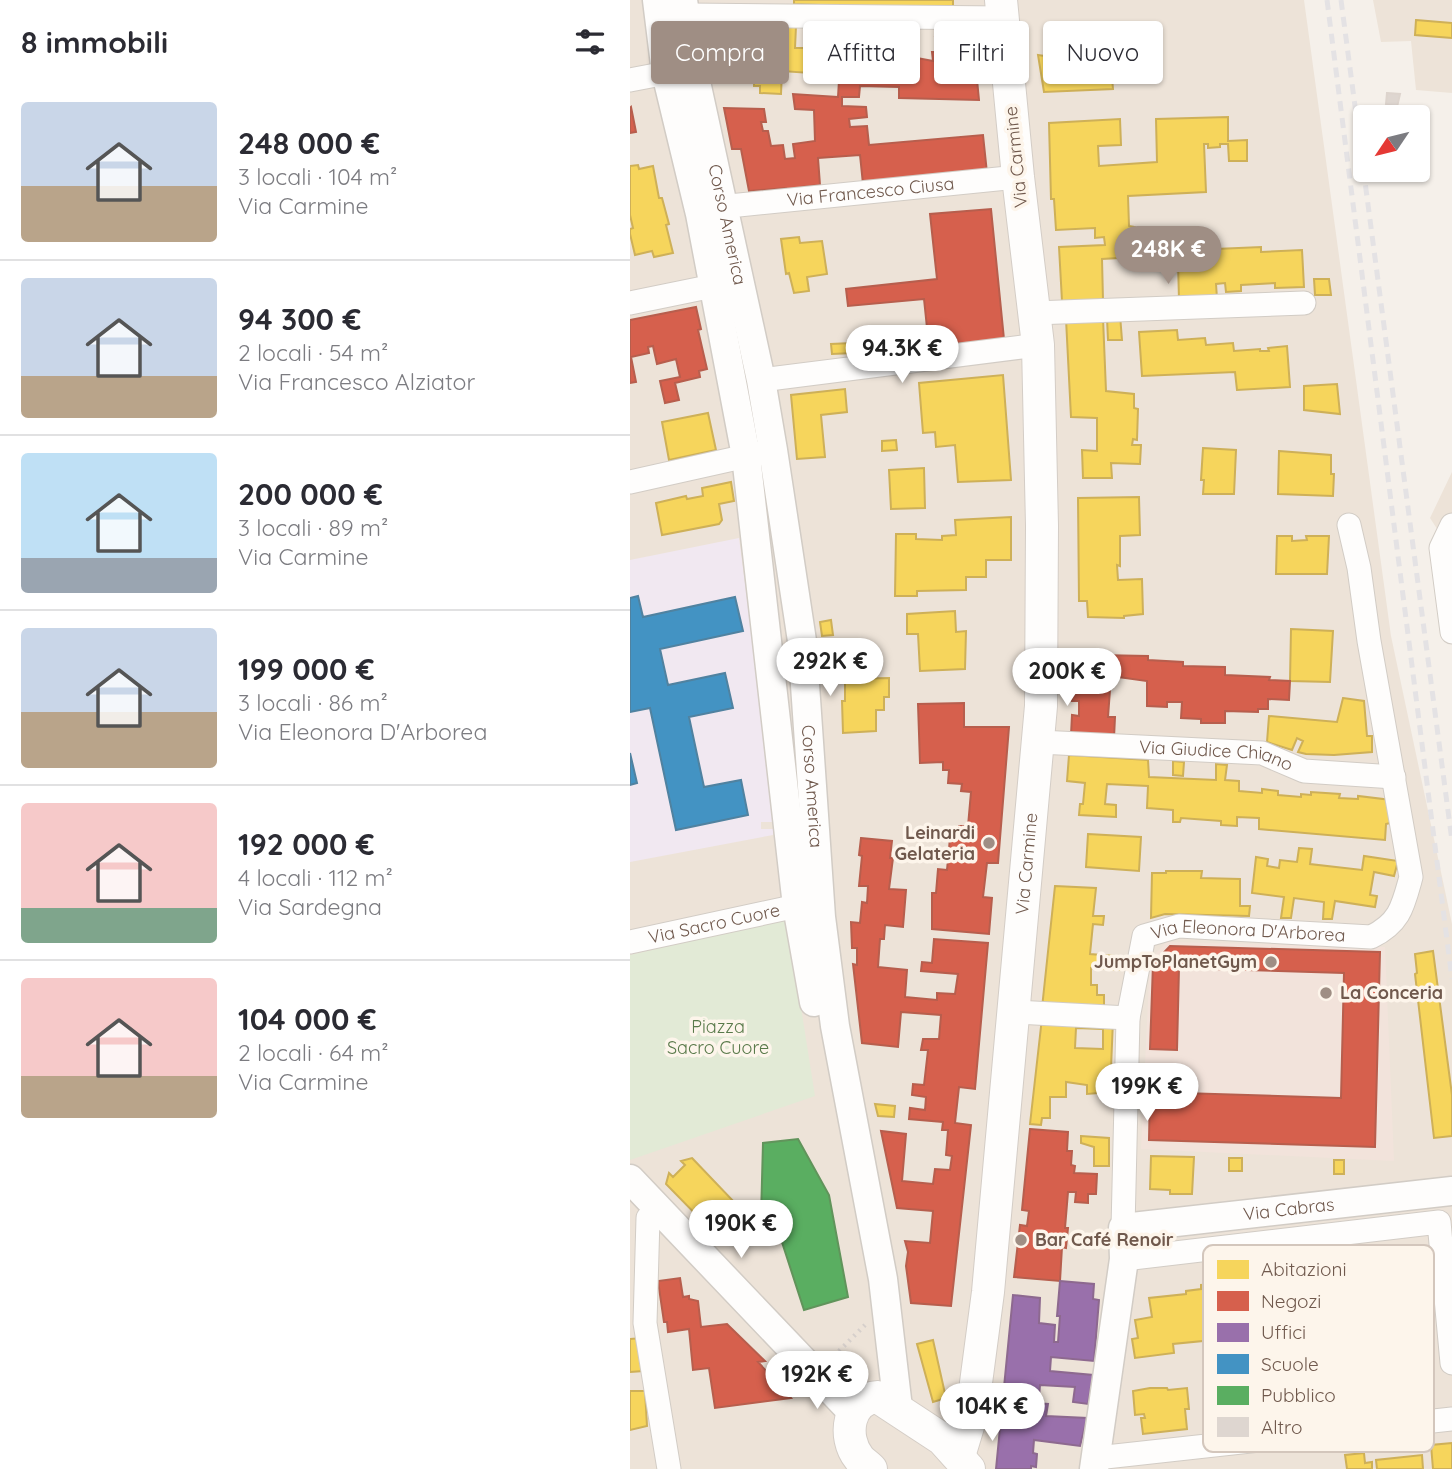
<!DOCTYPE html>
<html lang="it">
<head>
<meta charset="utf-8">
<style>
	:root { --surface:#fff; --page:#f7f7f7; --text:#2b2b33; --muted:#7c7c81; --line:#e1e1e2; --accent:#9f8e84 }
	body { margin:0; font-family:Quicksand,sans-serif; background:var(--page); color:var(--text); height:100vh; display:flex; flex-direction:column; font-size:26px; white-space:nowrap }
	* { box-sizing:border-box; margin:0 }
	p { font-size:23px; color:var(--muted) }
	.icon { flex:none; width:38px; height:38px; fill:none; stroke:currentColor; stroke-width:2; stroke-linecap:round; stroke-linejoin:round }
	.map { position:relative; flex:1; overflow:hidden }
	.details { display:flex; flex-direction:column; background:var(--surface); width:630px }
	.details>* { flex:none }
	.banner { position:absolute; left:21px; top:21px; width:665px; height:63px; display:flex; gap:14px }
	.needle { width:46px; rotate:235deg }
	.controls { position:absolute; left:723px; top:105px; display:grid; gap:14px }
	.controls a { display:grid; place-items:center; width:77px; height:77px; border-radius:7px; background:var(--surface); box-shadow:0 2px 5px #0004; font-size:35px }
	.price { position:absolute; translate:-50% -60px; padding:0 16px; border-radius:24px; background:#fff; color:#222; font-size:23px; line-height:46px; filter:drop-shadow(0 2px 4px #0008) }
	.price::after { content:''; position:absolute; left:50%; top:42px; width:21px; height:16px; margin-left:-10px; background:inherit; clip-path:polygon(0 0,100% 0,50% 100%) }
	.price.selected { background:var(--accent); color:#fff }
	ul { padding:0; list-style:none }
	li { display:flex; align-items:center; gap:21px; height:175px; padding:0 21px }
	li+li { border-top:2px solid var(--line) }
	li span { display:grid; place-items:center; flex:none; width:196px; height:140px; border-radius:7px; color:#555 }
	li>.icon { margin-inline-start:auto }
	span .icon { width:84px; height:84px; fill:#fffc; stroke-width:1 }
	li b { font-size:30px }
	h2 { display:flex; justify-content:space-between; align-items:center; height:84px; padding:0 21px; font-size:30px }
	.pill { padding:0 24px; border-radius:7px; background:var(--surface); box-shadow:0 2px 5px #0004; font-size:24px; line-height:63px }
	.pill.selected { background:var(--accent); color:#fff }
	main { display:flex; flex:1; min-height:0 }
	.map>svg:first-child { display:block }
</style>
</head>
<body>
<main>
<section class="details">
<h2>8 immobili<svg class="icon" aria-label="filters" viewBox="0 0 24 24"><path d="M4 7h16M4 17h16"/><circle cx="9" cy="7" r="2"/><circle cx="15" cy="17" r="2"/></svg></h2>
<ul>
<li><span style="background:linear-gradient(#c9d6e8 60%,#b9a48a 0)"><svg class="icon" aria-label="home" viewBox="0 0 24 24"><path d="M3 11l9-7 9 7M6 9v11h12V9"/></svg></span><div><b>248 000 €</b><p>3 locali · 104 m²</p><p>Via Carmine</p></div></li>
<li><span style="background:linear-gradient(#c9d6e8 70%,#b9a48a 0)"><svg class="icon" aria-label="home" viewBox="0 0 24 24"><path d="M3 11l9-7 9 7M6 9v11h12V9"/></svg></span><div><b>94 300 €</b><p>2 locali · 54 m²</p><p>Via Francesco Alziator</p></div></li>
<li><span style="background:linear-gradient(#bfe0f5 75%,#9aa5b1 0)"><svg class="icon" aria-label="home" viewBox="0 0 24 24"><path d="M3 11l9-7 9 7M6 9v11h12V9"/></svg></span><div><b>200 000 €</b><p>3 locali · 89 m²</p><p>Via Carmine</p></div></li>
<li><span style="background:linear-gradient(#c9d6e8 60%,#b9a48a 0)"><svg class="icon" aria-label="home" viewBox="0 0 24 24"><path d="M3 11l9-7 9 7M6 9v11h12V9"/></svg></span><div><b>199 000 €</b><p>3 locali · 86 m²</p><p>Via Eleonora D'Arborea</p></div></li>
<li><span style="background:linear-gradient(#f6c9c9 75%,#7fa58c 0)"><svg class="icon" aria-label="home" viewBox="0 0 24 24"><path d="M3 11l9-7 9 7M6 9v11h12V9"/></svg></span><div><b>192 000 €</b><p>4 locali · 112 m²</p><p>Via Sardegna</p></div></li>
<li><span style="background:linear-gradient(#f6c9c9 70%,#b9a48a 0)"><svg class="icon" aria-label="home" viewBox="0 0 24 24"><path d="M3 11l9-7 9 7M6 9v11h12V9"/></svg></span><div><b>104 000 €</b><p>2 locali · 64 m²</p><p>Via Carmine</p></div></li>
</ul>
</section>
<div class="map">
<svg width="822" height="1469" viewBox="0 0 822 1469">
	<rect width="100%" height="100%" fill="#f5f0ea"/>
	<path fill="#ede3d8" d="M0 0H674L761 636 822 924V1469H0Z
		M743 0H822V93L786 90 781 41 751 42Z
		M822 472V552L800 518Z"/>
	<path fill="#f2e3db" d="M537 942 755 947 764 1161 511 1149 520 959Z"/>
	<path fill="#f1e8f1" d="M109 538 136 743 143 822H131V829H143V835L0 862V560Z"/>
	<path fill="#e2ead6" d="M157 919 185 1096 0 1160V955Z"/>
	<path fill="#f6d55c" stroke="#ceb058" stroke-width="2" fill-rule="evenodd" d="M164 0H323V10L164 4Z
		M786 20 822 23V38L785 35Z
		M134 24 166 26 165 48H182L180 73 152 71 151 94 130 93V86H124V67L94 65 96 34 134 36Z
		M408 55 481 66 483 89 414 92Z
		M598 117V141L617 140V161H599L598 144H590V147L578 148V144H574L576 192 498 196 499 226 505 227 506 257 472 259 473 300 432 301 429 247 475 245 474 237 465 238V228L426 230 424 199H421L419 123 490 119 491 145 468 146 469 166 527 162 526 119Z
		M8 165 9 169 23 166 29 198H32L39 224 36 225 43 253 24 257 22 251 5 255 0 234V229L3 228 0 215V166Z
		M169 237 170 243 192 241 197 274 177 277 179 291 164 293 159 273 156 274 151 239Z
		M515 242H528V258H516Z
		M631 247V252L672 250 674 287 645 288V283L611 285V291L596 292 595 283 586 284 587 298 549 300 548 262 586 259V249Z
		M684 279H699L701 295H685Z
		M490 315 492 340H478L477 318Z
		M473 318 476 391 504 394V408L508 409 507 440 503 439 502 445H511L510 464 481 463 482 478H453L452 450 467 451V418L441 417 436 319Z
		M547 330 548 340 575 338 576 345 603 343 604 351 630 349V351H639L638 348 657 346 660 387 607 390 605 372 512 376 509 332Z
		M222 343 223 353 202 354 201 344Z
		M373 375 381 480 328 482 325 445 306 447 305 432 293 433 289 383Z
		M707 384 710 414 674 410V386Z
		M215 389 217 412 191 415 195 457 167 459 161 395Z
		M78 413 86 450 39 460 32 422Z
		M266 440 267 450 252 451V441Z
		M573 448 606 450 604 494H573L574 480H571Z
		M649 451 701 455V474H704L703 496 648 494Z
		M294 468 295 508 261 509 259 470Z
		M101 482 104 501 89 504 92 520 89 524 32 535 26 503 56 496 57 499 73 496 72 488Z
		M509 497 510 535 490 536V566L487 565 488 580 512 579 513 614 494 616V618L458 617 457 601H449L448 498Z
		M381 517V560H356V577H336V590L287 591V596H265L266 534H286V539L312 540V536L326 535 325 520Z
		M647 536H662V541L677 540 676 536H699L697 574H646Z
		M325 611 326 632 336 631 335 669 290 671 288 634H277V614Z
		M201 620 203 635 192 636 190 622Z
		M661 629 703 631 700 682 660 681Z
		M209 655 212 679H198L195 656Z
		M259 678V697H254V710H246V731L213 733 212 701H215V679Z
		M713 698 734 701 737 736H742V752L704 755 676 754 668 752 673 741 667 738 662 750 637 742 639 716 707 722Z
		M439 755 518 760 519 777 586 780V764L597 765 595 780 609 781V791L632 793V789L648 791V795L671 797V794L681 795V792L710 794 709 798 728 799V796L761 800 760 823 756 824 755 840 629 829V818L607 817V826L591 825V821L551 818 550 822H543V810L517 808 518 786 477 784 475 804 486 805V817L449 815 450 804H453L455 783 437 781Z
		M543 761 554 762 553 776 543 775Z
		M458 834 511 837 509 871 456 867Z
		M669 848 682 849 680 864 732 870 734 856 768 861 764 876 744 872 740 895 747 896 745 907 705 901 702 919H693L694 902 664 898 661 918H651L654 897 622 893 626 857 638 859 637 866 649 868 650 860 667 862Z
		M536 871H572L571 878 610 879V906H620L619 916 535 914 521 918 522 873H536Z
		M425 886 466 888 463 916H474L473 925 463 924 460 954 496 957 493 970 461 968V985H467V995H474V1009L412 1008Z
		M803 951 822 1095V1136L804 1138 785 974 787 973 785 954Z
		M412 1018 483 1020 480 1092 457 1094V1085L436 1082V1097H420V1118H412L411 1125 400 1124ZM446 1028 473 1029V1049L445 1048Z
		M245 1104 265 1106 264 1117 248 1116Z
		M451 1136 479 1138V1166H464V1147L451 1143Z
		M521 1156 564 1157 562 1194H540V1190L520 1189Z
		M62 1158 107 1205 105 1216 101 1212 89 1224 93 1228 81 1230 36 1184 39 1173 43 1177 55 1165 51 1161Z
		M599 1158H612V1171H599Z
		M704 1160H714V1174H704Z
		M585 1284 593 1339 543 1344 544 1353 505 1358 502 1339 508 1338 505 1320 522 1317 519 1298 556 1294V1291L571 1289V1285Z
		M11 1338 13 1371 0 1372V1339Z
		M303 1340 316 1398 303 1402 287 1344Z
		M520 1388H537L538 1390 557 1388 559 1409H555L557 1429 513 1434 511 1418H515L514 1414 505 1415 503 1391Z
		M0 1391H15L17 1426 0 1430Z
		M822 1443V1469H803L801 1445Z
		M734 1453 735 1463 742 1462V1469H717L715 1455Z
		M792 1455 793 1469H747L746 1460Z"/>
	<path fill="#d6604d" stroke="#b75e4d" stroke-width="2" d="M313 29H342L349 100 269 98V87L230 86 229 97H212V106L236 107 237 117 219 119 220 127 237 126 239 145 353 135 357 173 233 184 230 155 188 158 190 185 171 187V191L156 192V188L119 191 111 149H102L94 108 134 109 136 122H131L133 131H138L141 146 153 145 155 159 165 158 163 144 185 141 184 110 165 109 163 94 208 97 210 64 229 65 230 36H255V40L271 41V55L303 61 302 52H307L305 37 314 36Z
		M1 107 6 132 0 133V108Z
		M361 209 374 339 299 347 294 299 218 306 216 289 307 279 300 214Z
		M66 307 71 329 68 330 77 369 69 371 70 377 45 383 49 400 35 403 30 381 50 377 46 359 27 364 23 346 18 347 19 353 1 357 6 382 0 383V320Z
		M467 655 518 656V660L553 662V666L595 667V675L640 677 639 680 660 681 659 700 638 699V709H628V712L595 711V723H571V719L551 718 552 702H537V707L517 706V681L481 676 478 717H485L484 738 441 735 442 715 449 716V701H442L445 661 466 659Z
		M334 703V727H379L368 863H357L353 897 362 898 359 934 302 929V893H306L308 869 317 870 320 838H328L329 826H338L341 792 331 791 332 784 318 783 319 770H313V762L290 763 288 704Z
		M231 838 262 841 260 858H263L259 889 276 890 273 927 255 925 254 939H250L248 967 277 970 275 997 307 1000V993L325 994 328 974 291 971 292 962 302 963 304 939 358 943 345 1089 329 1087 325 1123 341 1125 321 1306 281 1303 276 1266 278 1252 275 1241 300 1243 303 1211 267 1208 251 1131 276 1134 272 1181 303 1184 305 1169 320 1170 322 1156 316 1155 318 1130H312L313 1122 279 1119 280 1108 295 1110 296 1097 282 1095 283 1084 294 1085 298 1050H291L293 1039H309L311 1015 271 1012 268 1047 232 1043 223 964 227 965V948H222L221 922 230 923 232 902 237 903 238 886H229L232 856 229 855Z
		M540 946 750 952 745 1147 519 1140 520 1092 711 1098 714 973 549 968 547 1050 520 1049 523 964Z
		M400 1129 438 1132 437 1151H442L441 1165 445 1166 444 1173 467 1174 466 1194H458V1203L445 1202 446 1192H438L435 1228H438L436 1248 432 1247 430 1281 384 1277 390 1225 397 1226 399 1211 392 1210Z
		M50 1278 53 1297 59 1296V1299L68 1301 71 1327 97 1324 135 1361 128 1362 161 1398 85 1408 79 1368 63 1370 59 1329 38 1332 37 1322H34L28 1281Z"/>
	<path fill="#9970ab" stroke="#8d698f" stroke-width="2" d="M430 1281 464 1284 463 1299 469 1300 464 1361 421 1357 420 1371 463 1375 458 1404 443 1402 445 1387 410 1385 409 1397H406L405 1403 418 1404 416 1416 457 1418 450 1446 404 1440 403 1453 407 1454 406 1467 401 1466V1469H366L383 1295 410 1298 409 1323 425 1325 424 1342H428L430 1316H427Z"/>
	<path fill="#4393c3" stroke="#5082a0" stroke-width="2" d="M8 596 13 617 105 597 113 631 30 649 38 685 95 673 103 708 59 717 74 787 111 780 118 815 46 830 20 708 0 712V598Z
		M0 753 7 783 0 785Z"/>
	<path fill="#5aae61" stroke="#61945b" stroke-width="2" d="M168 1139 199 1195 218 1297 174 1310 149 1233 131 1217 133 1143Z"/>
	<path fill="#ded6d0" stroke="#ddd4cd" stroke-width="2" d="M757 93 770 94 767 107 756 104Z"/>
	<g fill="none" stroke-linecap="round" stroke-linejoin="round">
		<defs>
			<g id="minor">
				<path d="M56 15 373 18"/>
				<path d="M0 80 52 70"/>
				<path id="s1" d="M78 211 99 206 388 177"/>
				<path d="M0 303 83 286"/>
				<path d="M404 313 674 303"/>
				<path d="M131 380 408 345"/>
				<path d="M0 482 130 453"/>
				<path d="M822 525 811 548 822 632"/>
				<path id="s2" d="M409 742 632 753 674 771 764 777"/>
				<path id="s3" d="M0 942 167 906"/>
				<path d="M385 1012 498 1018"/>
				<path d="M29 1209 18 1218 15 1323 39 1469"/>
				<path id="s4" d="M493 1228 498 1018 514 936 549 926 741 937C770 923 773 906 781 877L739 641 729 568 719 525"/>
				<path d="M494 1259 809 1222 822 1363"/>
				<path d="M467 1458 822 1419"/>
			</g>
			<g id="tertiary">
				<path d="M27 0 36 73 70 214 116 456 167 906 184 1002"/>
				<path id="s5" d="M53 0 63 68 131 380 143 450 172 641 191 917 205 1026 253 1279 268 1408"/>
				<path d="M0 1179 223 1413"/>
				<path id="s6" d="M464 1469 494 1259 493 1228 822 1191"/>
			</g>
			<g id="secondary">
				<path id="s7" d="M329 1456 342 1413 358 1292 411 706 412 526 408 345 388 177 371 0"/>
				<path d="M241 1469C237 1465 232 1462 229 1458 212 1437 218 1398 248 1397L312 1439 339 1469"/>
			</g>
		</defs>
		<use href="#minor" stroke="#d2ccc5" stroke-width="25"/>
		<use href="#tertiary" stroke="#d2ccc5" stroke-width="31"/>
		<use href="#secondary" stroke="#d4cdc6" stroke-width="34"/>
		<path stroke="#d6cfcb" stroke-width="4.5" stroke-dasharray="2 5" stroke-linecap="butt" d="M204 1356 235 1325"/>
		<use href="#minor" stroke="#fefdfc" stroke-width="23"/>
		<use href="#tertiary" stroke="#fefdfc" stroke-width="28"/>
		<use href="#secondary" stroke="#fefdfc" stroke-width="32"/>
		<path stroke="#e4e2e4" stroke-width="5" stroke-dasharray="10 7" stroke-linecap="butt" d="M697 0 822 979
			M711 0 822 841"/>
	</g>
	<g fill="#9f8e84" stroke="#fdf5eb" stroke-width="2.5">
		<circle cx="359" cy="843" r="7"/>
		<circle cx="641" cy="962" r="7"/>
		<circle cx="696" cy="993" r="7"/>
		<circle cx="391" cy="1240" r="7"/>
	</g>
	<g text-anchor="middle" stroke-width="7" stroke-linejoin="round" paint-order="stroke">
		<g font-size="18" fill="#70594d" stroke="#fdf5eb">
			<text transform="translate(386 157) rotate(-96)" y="6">Via Carmine</text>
			<text dy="6" stroke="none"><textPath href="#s1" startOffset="164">Via Francesco Ciusa</textPath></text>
			<text dy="6" stroke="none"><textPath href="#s5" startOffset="229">Corso America</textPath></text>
			<text dy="6" stroke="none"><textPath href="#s2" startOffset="178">Via Giudice Chiano</textPath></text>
			<text dy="6" stroke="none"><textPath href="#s5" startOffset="798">Corso America</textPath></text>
			<text dy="6" stroke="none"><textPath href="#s7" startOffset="597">Via Carmine</textPath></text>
			<text dy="6" stroke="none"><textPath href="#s3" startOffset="86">Via Sacro Cuore</textPath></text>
			<text dy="6" stroke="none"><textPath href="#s4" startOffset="399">Via Eleonora D'Arborea</textPath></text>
			<text dy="6" stroke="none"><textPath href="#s6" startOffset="410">Via Cabras</textPath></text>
		</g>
		<g font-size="18" font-weight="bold" fill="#70594d" stroke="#fdf5eb" text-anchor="end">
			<text x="345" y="839">Leinardi<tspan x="345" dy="21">Gelateria</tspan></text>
			<text x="627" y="968">JumpToPlanetGym</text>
			<text x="710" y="999" text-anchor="start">La Conceria</text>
			<text x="405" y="1246" text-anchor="start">Bar Café Renoir</text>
		</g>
		<g font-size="18" fill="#597a4a" stroke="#fdf5eb">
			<text x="88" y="1033">Piazza<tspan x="88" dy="21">Sacro Cuore</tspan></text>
		</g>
	</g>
	<rect x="573" y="1245" width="231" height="207" rx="10" fill="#fdf5eb" stroke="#d3c6bc" stroke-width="2"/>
	<rect x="587" y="1260" width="32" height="19" fill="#f6d55c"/>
	<rect x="587" y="1291" width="32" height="20" fill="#d6604d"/>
	<rect x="587" y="1323" width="32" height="19" fill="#9970ab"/>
	<rect x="587" y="1354" width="32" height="20" fill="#4393c3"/>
	<rect x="587" y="1386" width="32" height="19" fill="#5aae61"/>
	<rect x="587" y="1417" width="32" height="20" fill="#ded6d0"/>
	<g font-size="19" fill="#70594d">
		<text x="631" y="1276">Abitazioni</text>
		<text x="631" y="1308">Negozi</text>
		<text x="631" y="1339">Uffici</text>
		<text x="631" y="1371">Scuole</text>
		<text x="631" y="1402">Pubblico</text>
		<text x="631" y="1434">Altro</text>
	</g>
</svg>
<div class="controls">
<a><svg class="needle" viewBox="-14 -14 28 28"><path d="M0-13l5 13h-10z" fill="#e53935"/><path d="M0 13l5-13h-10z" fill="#7c7c81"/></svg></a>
</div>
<b class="price selected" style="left:538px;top:286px">248K €</b>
<b class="price" style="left:272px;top:385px">94.3K €</b>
<b class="price" style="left:200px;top:698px">292K €</b>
<b class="price" style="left:437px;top:708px">200K €</b>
<b class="price" style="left:517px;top:1123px">199K €</b>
<b class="price" style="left:111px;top:1260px">190K €</b>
<b class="price" style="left:187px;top:1411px">192K €</b>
<b class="price" style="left:362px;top:1443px">104K €</b>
<div class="banner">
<a class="pill selected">Compra</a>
<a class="pill">Affitta</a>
<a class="pill">Filtri</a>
<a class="pill">Nuovo</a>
</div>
</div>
</main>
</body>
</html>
